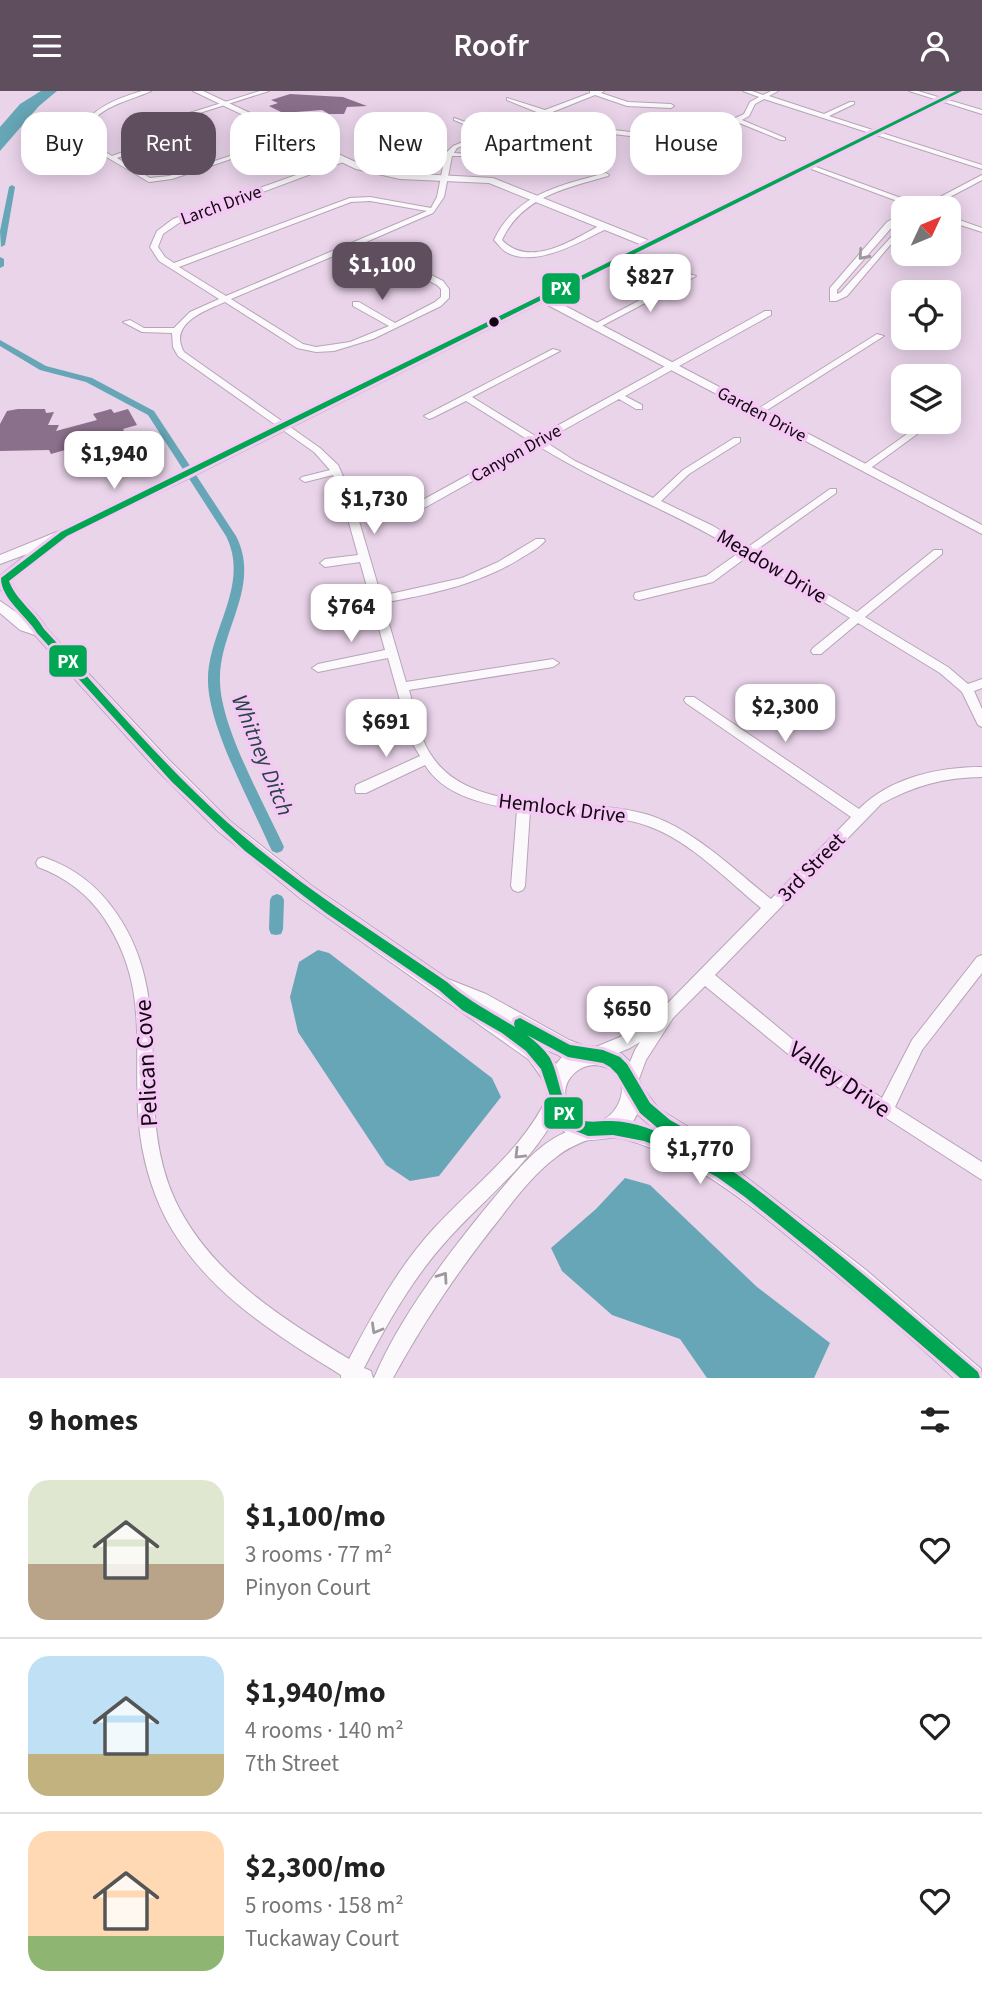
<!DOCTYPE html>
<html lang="en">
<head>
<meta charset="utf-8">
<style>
	:root { --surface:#fff; --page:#f2f2f2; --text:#222; --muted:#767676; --line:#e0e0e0; --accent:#5e4e5e }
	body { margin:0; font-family:"Source Sans 3",sans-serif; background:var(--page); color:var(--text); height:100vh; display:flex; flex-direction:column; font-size:26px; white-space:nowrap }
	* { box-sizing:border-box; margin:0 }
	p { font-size:23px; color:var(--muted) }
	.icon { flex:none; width:38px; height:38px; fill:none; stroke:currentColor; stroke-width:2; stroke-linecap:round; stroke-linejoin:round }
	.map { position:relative; height:1287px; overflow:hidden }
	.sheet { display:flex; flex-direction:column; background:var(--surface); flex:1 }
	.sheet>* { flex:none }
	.top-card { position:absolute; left:21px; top:21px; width:942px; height:63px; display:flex; gap:14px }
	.needle { width:46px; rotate:46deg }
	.tools { position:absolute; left:891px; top:105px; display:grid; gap:14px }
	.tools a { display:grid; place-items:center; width:70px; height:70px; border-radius:14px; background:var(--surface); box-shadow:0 4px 18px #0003; font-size:35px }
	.price { position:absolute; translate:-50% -60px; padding:0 16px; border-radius:14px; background:#fff; color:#222; font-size:23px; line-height:46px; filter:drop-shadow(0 2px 4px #0008) }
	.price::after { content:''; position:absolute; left:50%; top:42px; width:21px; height:16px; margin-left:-10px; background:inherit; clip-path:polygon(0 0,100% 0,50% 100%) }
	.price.current { background:var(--accent); color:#fff }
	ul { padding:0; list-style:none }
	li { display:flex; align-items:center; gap:21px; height:175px; padding:0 28px }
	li+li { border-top:2px solid var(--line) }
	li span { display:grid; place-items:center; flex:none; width:196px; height:140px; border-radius:21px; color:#555 }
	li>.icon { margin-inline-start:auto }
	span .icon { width:84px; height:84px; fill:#fffc; stroke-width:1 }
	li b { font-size:30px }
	h2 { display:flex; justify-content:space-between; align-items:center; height:84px; padding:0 28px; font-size:30px }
	.chip { padding:0 24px; border-radius:21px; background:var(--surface); box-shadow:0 4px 18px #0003; font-size:24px; line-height:63px }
	.chip.current { background:var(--accent); color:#fff }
	header { display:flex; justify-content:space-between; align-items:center; height:91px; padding:0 28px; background:var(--accent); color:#fff; font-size:32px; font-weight:600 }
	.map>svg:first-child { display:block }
</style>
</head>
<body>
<header><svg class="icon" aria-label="menu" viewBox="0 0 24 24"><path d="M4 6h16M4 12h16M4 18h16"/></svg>Roofr<svg class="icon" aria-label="person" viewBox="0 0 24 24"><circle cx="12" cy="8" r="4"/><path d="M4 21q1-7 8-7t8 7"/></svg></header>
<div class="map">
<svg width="982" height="1287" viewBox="0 0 982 1287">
	<rect width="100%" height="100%" fill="#ead4ea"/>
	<path fill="#66a6b6" d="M41 0H57L39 15 0 60V36L20 13Z
		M318 859 329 862 492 987 501 1006 439 1085 410 1090 386 1074 298 941 290 906 299 871Z
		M625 1087 650 1094 757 1196 830 1252 814 1287H707L680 1248 612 1224 562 1180 551 1157 596 1118Z"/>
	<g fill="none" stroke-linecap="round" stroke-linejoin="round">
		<path fill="#66a6b6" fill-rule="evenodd" d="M12 94 15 96 5 154 1 156 0 140 9 96Z
			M0 166 4 168V175L0 177Z
			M0 249 46 275 92 287 154 320 236 445C262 496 218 540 220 591 221 637 264 712 284 756L282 760 277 762 272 760 270 756C251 712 209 637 208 591 207 540 251 495 226 445L148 324 86 291 40 279 0 255Z
			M277 803 282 805 284 809 283 838 281 843 276 844 271 843 269 838 270 809 272 805Z"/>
	</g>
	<path fill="#8b708b" d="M290 3 343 6 367 15 347 16 344 23H329L322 19 283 22 269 15 278 12 271 9Z
		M18 318H45L46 322 54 321 48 334H59L56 340 97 329 93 323 111 318 114 322 128 318 137 334 123 338 125 342 51 363 49 359 0 360V333L7 320Z"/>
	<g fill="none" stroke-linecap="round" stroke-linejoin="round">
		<defs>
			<path id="minor" d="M142 0H151C125 12 98 14 84 43L88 50 112 65 156 49 173 30 183 24 260 0H269L187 26 173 37H202L204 40 170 41 160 51 117 67 150 87 169 85 291 45 296 46 172 88 149 91 86 54 62 60V58L82 52 78 43C91 17 115 8 142 0Z
				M590 0H604L601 2 628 11 671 13 674 15 671 17 627 15 595 4 550 22 589 36 672 46 700 44 744 23 750 11 759 6 743 0H752L763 4 771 0H778L769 5 824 23 850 11H854V13L829 25 982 74V78L764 8 755 13 749 25 742 29 785 47V49H781L737 31 703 47 694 48 704 58 736 70 737 71 734 73 700 60 687 49 672 50 588 40 545 24 457 57 454 62C480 64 503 60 528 53L531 55 497 65H452L444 106 433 122 366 151 443 190 449 198V207L441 215 373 248 334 260 316 261 297 257 225 211C204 220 168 233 184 261L320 357 338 374 351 403 357 424 419 411 530 350 466 310 432 327 429 328 424 325 553 258 560 260 472 306 537 346 765 220H771V224L625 305 642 314V318H636L619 308 544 350 575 370 653 407 683 379 734 347H740V351L689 383 661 410 713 435 748 456 830 398H836V402L755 460 857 521 934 459H942V463L865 526 948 576 968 593 982 588V597L974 600 982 618V636L978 634 962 601 940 582 858 532 821 563H813L811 560 813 557 850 527 748 465 713 491 639 509 635 508 634 505 635 502 706 485 740 461C675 421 602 395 537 354L426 416 359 430 381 505 462 487 498 471 536 448H544L545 450C538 458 527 463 518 469 476 494 431 503 383 512L406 591 553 568 559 572 553 576 409 599C414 616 417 635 424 651 460 733 582 701 652 725 697 741 734 779 771 808L851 726 686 612 684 609 686 606H694L859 718C891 686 939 676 982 676V686C945 686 913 695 881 713L715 884 803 957 882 1007 912 949 977 866 982 864V882L922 959 895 1016 982 1071V1089L793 967 705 895 673 927 646 969 636 996 630 998 624 996 622 990 635 959 640 951 630 957 596 971 591 968 588 963 591 958 620 946 662 918 761 817C728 790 689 749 648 735 611 722 569 724 530 720L525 795 523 799 518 801 513 799 511 795 517 719C484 713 444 705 425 674L366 702H356L355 698 356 694 420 665 412 652 388 567 318 581 312 577 318 573 385 559 360 471 325 476 320 472 325 468 358 464 341 403 333 384 305 391 300 388 302 386 330 379 314 361 178 265 173 256 172 242 142 241 123 231 130 229 144 237H174L190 221 219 208 159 170 150 156 157 140 173 128 344 67 347 69 346 70 179 132 163 143 158 156 165 166 174 172 350 107 370 106 431 117 437 106 445 65 412 57 397 51V49L447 61 453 55 485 42 454 29V27L491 40 539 22 507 9V7L545 19 590 2ZM370 110 427 120 226 205 179 176 351 111ZM360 154 437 194 441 198V206L435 211 395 232 359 211H353V215L389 235 350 251 316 256 303 253 231 208Z
				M909 0H918L982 19V23Z
				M808 73 923 115 980 85 982 84V89L929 117H916L806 76V74Z
				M606 82 609 84 608 85C567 97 522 105 502 149 529 178 574 149 602 133H608V137C582 150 535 178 506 161 502 159 498 153 494 149 515 103 562 94 606 82Z
				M903 122V127L893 135 837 199V203L841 201 903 133V139L847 205 836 210H830V197L887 131Z
				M948 125 982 137V141L948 130Z
				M689 183 696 185 598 237 591 235Z
				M877 243 884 245 761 323 758 324 753 321Z
				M921 333 926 336 924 338 868 379H862V375Z
				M43 766C75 777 98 795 117 823 179 914 131 1013 175 1109 210 1183 282 1227 349 1268 374 1221 400 1173 437 1134 478 1090 524 1058 550 1001L556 999 562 1001 564 1007 562 1013C535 1070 490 1102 449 1147 414 1185 388 1231 364 1277L371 1280 373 1287H341V1284C273 1242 203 1199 165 1126 151 1098 142 1065 139 1034 132 956 151 898 104 827 88 803 65 786 38 776L36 772 38 768Z
				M587 1033 593 1035 595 1041 593 1047C579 1052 567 1057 555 1067 534 1083 517 1105 501 1126 460 1177 424 1230 393 1287H374C399 1227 448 1163 489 1113 506 1093 523 1070 544 1054 557 1044 572 1038 587 1033Z"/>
			<path id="tertiary" d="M193 0H203L362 74 400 82 493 87 650 150 954 0H964L550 207 982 434V443L542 211 183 390 37 459 43 463 41 466 11 489C17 509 37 519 46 537L168 668 230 730 312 795 448 888 486 903 569 949 585 955 605 956 622 963 633 974 642 996 659 1018 721 1056 742 1083 866 1179 981 1278 982 1287H954C905 1241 854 1198 801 1156 766 1127 730 1097 690 1075 673 1066 628 1045 610 1047 590 1049 580 1054 561 1038 547 1025 550 1010 545 994 541 984 534 976 528 968L300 807 218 740 156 678 35 544 20 539 0 522V510L23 526 0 498V485L27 463 0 473V464L59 440 642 154 489 92 400 88 356 78ZM545 958 562 966 556 973ZM594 974C653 978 605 1064 571 1017 556 998 573 975 594 974ZM637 1023 653 1037 633 1031Z"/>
		</defs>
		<use href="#minor" stroke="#b6a5b6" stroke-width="2"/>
		<use href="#tertiary" stroke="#b6a5b6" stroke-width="2"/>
		<use href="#minor" fill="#fcf9fc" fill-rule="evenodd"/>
		<use href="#tertiary" fill="#fcf9fc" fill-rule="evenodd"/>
		<defs>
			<path id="bus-1" d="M956 0H962L67 445 9 490C16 509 34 520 44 538 104 603 161 672 227 731 295 792 373 840 447 891 468 910 491 921 515 936L514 933 515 929 520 927 570 954 603 959 620 966 627 973 650 1012 670 1029 693 1042 695 1047 693 1052 687 1054C731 1075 759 1100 797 1130 859 1178 918 1230 978 1281L980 1287H960L814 1162 745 1106 717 1086 672 1061 644 1050 613 1044 588 1045 568 1037 556 1023 541 978 526 960 502 942 462 919 439 899 326 822 245 760 172 691 37 542C27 525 1 508 1 487L61 441ZM527 944 568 966 603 972 610 976 617 983 640 1022 660 1039 680 1050C658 1041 633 1029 608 1030 596 1030 586 1033 576 1026 559 1012 560 986 550 967 544 958 536 951 527 944Z"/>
		</defs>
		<use href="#bus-1" stroke="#f4caf4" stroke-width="6"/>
		<use href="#bus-1" fill="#00a651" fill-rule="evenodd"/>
	</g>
	<defs><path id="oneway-chevron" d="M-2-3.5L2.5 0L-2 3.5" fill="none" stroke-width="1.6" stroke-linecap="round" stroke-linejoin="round" transform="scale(1.75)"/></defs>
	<g stroke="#9f989f">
		<use href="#oneway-chevron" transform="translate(863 164) rotate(132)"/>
		<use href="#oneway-chevron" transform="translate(519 1063) rotate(135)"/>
		<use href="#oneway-chevron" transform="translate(443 1186) rotate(-55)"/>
		<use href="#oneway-chevron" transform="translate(376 1238) rotate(120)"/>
	</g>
	<circle fill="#130613" stroke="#f4caf4" stroke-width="2.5" cx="494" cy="231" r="6"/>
	<g text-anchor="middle" stroke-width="7" stroke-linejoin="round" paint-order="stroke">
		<g font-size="18" fill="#130613" stroke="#f4caf4">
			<text transform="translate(221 114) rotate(-20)" y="6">Larch Drive</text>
			<text transform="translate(762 323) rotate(28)" y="6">Garden Drive</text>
			<text transform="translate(516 362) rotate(-29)" y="6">Canyon Drive</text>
		</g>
		<g font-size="21" fill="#130613" stroke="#f4caf4">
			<text transform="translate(772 475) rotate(31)" y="7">Meadow Drive</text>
			<text transform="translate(562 717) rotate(7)" y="7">Hemlock Drive</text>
			<text transform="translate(811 776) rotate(-46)" y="7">3rd Street</text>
		</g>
		<g font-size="23" font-style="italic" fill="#264448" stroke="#f4caf4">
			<text transform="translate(263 664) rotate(68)" y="8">Whitney Ditch</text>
		</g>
		<g font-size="24" fill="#130613" stroke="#f4caf4">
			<text transform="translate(146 972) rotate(-93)" y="8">Pelican Cove</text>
			<text transform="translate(840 988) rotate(34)" y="8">Valley Drive</text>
		</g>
	</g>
	<g stroke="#f4caf4" stroke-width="2.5">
		<rect x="541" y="181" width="40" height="33" rx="7" fill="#00a651"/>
		<rect x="48" y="553" width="40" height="34" rx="7" fill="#00a651"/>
		<rect x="543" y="1005" width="41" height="34" rx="7" fill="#00a651"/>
	</g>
	<g font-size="19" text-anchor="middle" font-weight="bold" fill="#fff">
		<text x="561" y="204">PX</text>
		<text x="68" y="577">PX</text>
		<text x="564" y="1029">PX</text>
	</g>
</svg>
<div class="tools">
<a><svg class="needle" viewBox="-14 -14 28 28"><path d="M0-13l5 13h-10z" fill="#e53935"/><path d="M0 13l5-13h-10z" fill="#767676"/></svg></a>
<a><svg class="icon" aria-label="locate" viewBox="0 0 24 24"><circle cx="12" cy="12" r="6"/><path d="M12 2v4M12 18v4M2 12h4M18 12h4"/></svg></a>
<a><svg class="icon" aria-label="layers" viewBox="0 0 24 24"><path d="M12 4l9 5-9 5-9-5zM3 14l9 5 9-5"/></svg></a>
</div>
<b class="price current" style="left:382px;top:211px">$1,100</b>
<b class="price" style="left:650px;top:223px">$827</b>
<b class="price" style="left:114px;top:400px">$1,940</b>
<b class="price" style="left:374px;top:445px">$1,730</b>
<b class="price" style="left:351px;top:553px">$764</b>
<b class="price" style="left:785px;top:653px">$2,300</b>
<b class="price" style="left:386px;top:668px">$691</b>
<b class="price" style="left:627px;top:955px">$650</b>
<b class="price" style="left:700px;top:1095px">$1,770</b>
<div class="top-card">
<a class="chip">Buy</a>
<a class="chip current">Rent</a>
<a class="chip">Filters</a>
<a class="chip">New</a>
<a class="chip">Apartment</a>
<a class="chip">House</a>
</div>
</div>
<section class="sheet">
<h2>9 homes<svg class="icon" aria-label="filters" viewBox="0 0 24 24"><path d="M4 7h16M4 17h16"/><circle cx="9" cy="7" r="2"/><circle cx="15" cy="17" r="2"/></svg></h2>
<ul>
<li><span style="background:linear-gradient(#dfe7d0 60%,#b9a48a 0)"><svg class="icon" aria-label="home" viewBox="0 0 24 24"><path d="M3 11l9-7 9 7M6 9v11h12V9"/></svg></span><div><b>$1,100/mo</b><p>3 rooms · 77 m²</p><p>Pinyon Court</p></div><svg class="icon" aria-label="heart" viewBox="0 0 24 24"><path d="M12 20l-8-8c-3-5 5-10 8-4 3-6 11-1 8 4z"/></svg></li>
<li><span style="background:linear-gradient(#bfe0f5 70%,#c2b280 0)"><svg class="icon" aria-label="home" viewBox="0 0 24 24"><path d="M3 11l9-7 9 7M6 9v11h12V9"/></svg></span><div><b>$1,940/mo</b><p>4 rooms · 140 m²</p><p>7th Street</p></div><svg class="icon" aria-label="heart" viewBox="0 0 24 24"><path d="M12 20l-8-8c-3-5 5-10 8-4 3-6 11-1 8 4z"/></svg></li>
<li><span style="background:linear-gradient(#ffd9b3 75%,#8fb573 0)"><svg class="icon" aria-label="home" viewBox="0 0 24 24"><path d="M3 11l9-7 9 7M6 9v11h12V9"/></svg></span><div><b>$2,300/mo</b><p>5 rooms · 158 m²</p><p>Tuckaway Court</p></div><svg class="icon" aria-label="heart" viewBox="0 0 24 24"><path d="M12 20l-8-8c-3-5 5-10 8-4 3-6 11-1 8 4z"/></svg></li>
</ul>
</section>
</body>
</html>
